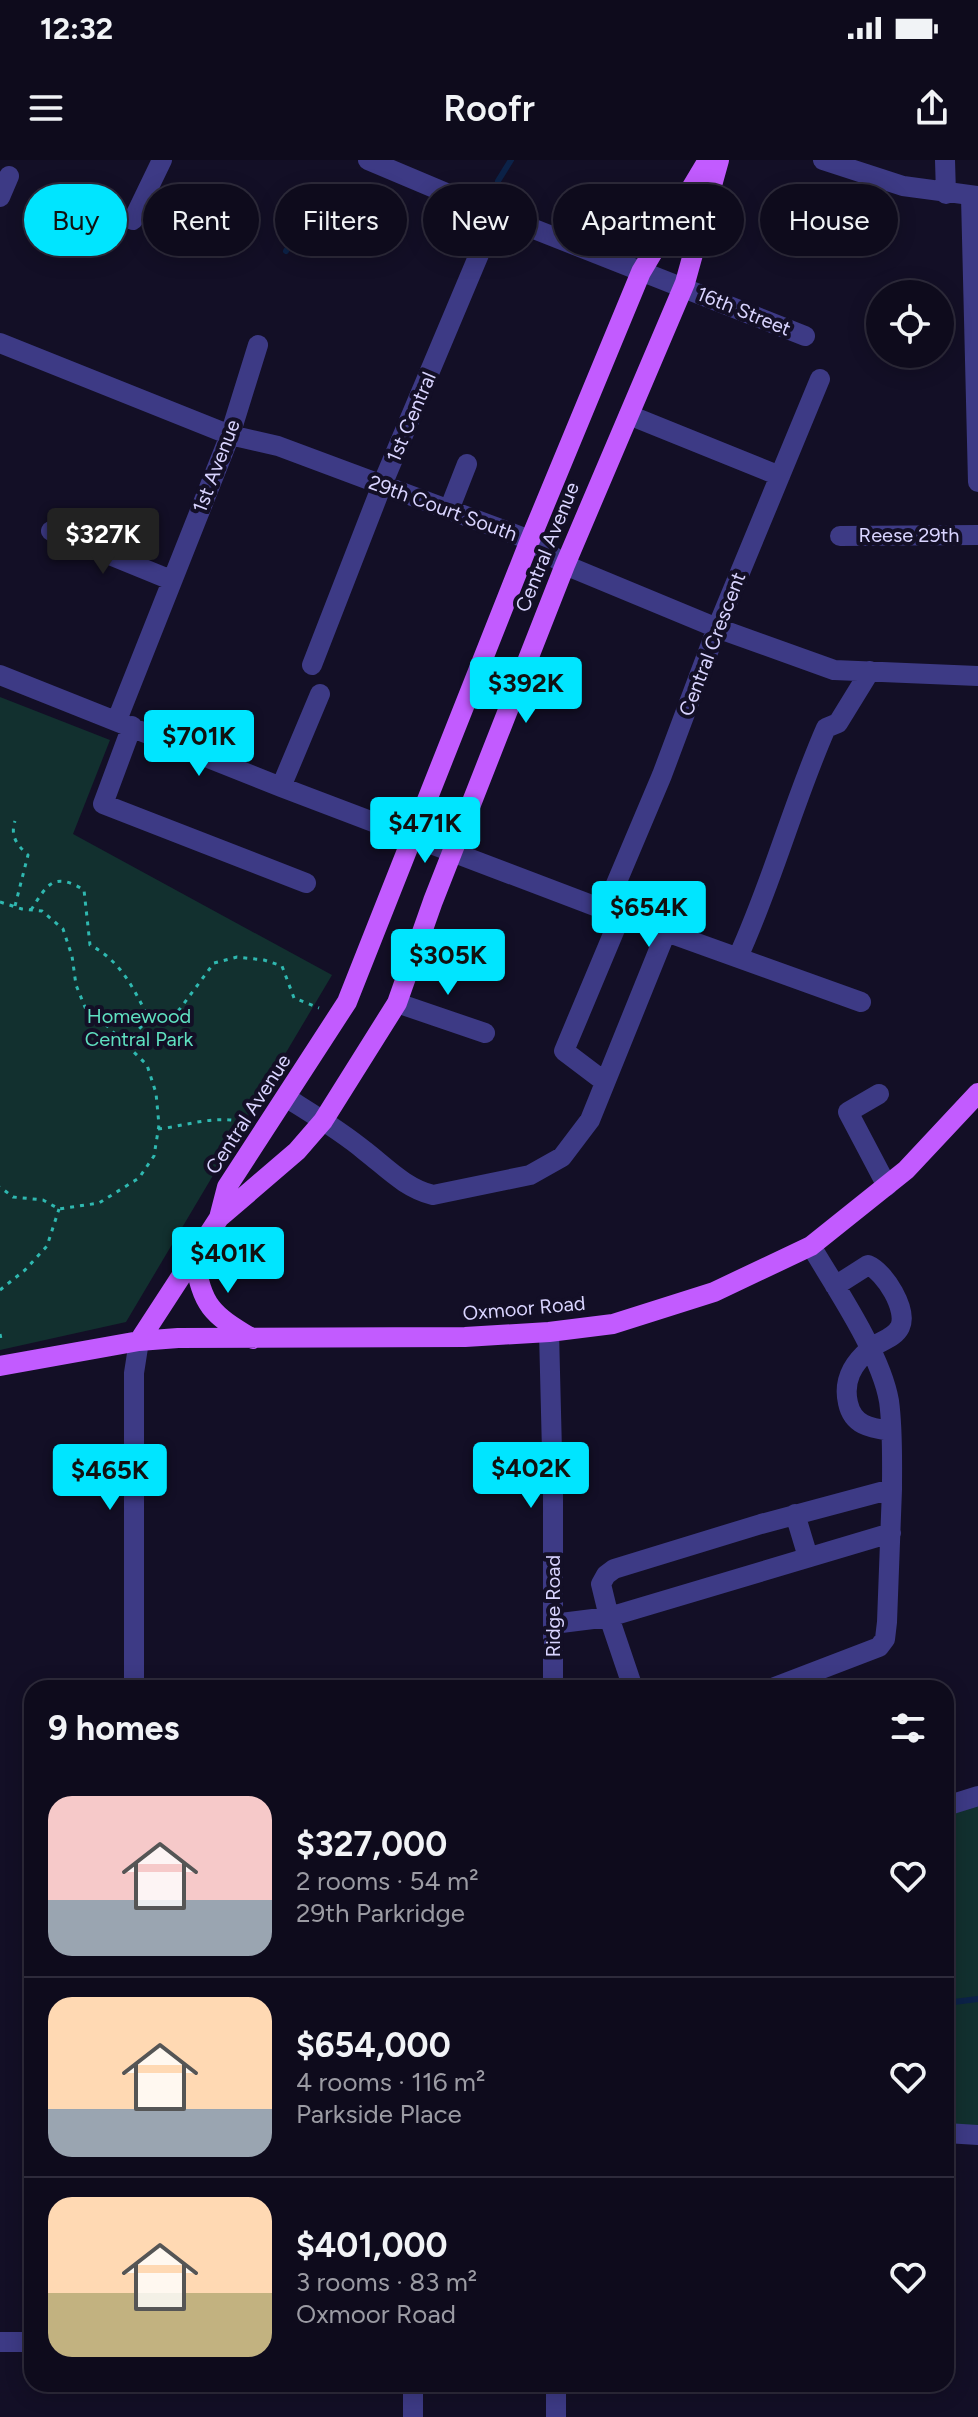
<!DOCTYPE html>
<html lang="en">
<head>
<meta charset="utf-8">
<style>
	:root { --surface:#0e0b1c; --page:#171425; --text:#f1f3f6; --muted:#9b9ba3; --line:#2e2b3b; --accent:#00e5ff }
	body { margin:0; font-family:Figtree,sans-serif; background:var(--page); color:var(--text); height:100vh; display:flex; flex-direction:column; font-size:30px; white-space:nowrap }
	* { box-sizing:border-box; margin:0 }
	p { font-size:26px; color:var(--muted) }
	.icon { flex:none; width:44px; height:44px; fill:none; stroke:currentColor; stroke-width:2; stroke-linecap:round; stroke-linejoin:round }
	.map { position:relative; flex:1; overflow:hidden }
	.details { position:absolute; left:24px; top:1520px; width:930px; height:712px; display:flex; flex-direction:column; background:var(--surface); border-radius:24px; box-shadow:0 4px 20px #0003,0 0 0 2px var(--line) }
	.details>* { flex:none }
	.hud { position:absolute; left:24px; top:24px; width:930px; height:72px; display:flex; gap:16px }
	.tools { position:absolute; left:866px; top:120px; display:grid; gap:16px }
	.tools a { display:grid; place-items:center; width:88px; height:88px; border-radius:50%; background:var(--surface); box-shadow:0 4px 20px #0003,0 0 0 2px var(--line); font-size:40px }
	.price { position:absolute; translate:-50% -68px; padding:0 18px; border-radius:8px; background:var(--accent); color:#111; font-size:26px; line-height:52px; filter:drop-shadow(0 2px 4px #0008) }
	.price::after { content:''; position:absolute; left:50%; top:48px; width:24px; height:18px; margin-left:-12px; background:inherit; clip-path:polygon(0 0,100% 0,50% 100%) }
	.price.current { background:#222; color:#fff }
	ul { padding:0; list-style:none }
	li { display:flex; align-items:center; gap:24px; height:200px; padding:0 24px }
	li+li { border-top:2px solid var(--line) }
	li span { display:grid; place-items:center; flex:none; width:224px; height:160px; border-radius:24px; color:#555 }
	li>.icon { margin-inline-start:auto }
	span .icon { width:96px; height:96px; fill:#fffc; stroke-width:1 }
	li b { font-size:34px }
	h2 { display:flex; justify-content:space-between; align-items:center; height:96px; padding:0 24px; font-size:34px }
	.pill { padding:0 28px; border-radius:36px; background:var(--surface); box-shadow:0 4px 20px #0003,0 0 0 2px var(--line); font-size:28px; line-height:72px }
	.pill.current { background:var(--accent); color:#111 }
	.status { display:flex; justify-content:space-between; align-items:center; height:56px; padding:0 40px; background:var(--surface); direction:ltr }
	.status svg { height:22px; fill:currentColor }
	header { display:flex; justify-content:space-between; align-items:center; height:104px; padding:0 24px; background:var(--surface); font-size:36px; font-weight:600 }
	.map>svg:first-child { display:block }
</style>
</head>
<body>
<div class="status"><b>12:32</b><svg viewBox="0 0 49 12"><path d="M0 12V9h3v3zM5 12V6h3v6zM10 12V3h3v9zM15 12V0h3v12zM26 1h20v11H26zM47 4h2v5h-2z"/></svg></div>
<header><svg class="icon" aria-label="menu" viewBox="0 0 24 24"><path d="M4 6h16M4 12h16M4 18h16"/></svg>Roofr<svg class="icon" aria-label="share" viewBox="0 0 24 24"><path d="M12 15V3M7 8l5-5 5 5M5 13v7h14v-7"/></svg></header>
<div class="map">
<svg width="978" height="2257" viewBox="0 0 978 2257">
	<rect width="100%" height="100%" fill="#130f26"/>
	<path fill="#12302f" d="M0 537 110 580 73 674 332 815 126 1162 0 1190Z
		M978 1643V1975L946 1973 950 1652Z"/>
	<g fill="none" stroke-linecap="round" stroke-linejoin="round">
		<path stroke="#0c2248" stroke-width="6" d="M498 21 511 0
			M286 91C306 59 320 46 355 29
			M954 1842 978 1839"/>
		<path stroke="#2fb8b0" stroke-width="3" stroke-dasharray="4 6" stroke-linecap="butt" d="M0 742 22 749 42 751 63 769 72 796 76 825 87 852 106 865 147 905 156 933 159 965 154 996 139 1018 99 1043 59 1049 43 1040 13 1037 0 1027
			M15 746 28 695C17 685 10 676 15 661
			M31 750C47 725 53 711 84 730L90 785C121 801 134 829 149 859L126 882
			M149 859 179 850 214 803 237 797 264 800 282 806 294 838 319 848
			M158 969C185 966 211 956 238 961
			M0 1130 25 1110 47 1086 59 1049
			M0 1174 1 1179"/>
		<path stroke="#3d3a85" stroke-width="20" d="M368 0 496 54 805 176
			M823 0 903 26 978 36
			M945 0 946 34
			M0 37 9 16
			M971 37 978 322
			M133 60 162 0
			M0 183 230 275 278 286 530 380 565 405 717 468 834 510 978 516
			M629 255 780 316
			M449 350 467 304
			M51 371 171 420
			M840 376 978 375
			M312 505 382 325 496 54
			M0 515 281 627 605 750 861 842
			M117 560 230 275 258 185
			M132 566 103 644 306 723
			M281 627 320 534
			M605 750 662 615 717 468 820 219
			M738 797C772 723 793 643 826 568L838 563 870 511
			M397 843 485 873
			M605 922 564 891 621 755
			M879 934 848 952 887 1026
			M287 938C314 955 341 971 365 991 387 1008 405 1028 433 1035L530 1015 562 997 590 960 666 772
			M811 1086C836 1128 881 1194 889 1241 893 1270 892 1300 892 1329
			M835 1126 868 1105C885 1112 908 1150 900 1167 894 1179 879 1181 870 1189 852 1204 843 1221 848 1243 853 1266 871 1268 891 1271
			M549 1172 553 1332V1528
			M795 1354 808 1397
			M553 1464 609 1457 601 1424 606 1415 614 1409 761 1364 892 1329 887 1462 885 1479 879 1487 772 1528
			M134 1528V1213L139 1181
			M633 1528 609 1457 891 1373
			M946 1646 978 1636
			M946 1973 978 1975
			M0 2182H32
			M413 2224V2257
			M556 2224V2257"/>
		<path stroke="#c25bff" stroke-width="20" d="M219 1058 227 1027 347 842 530 380 641 112 708 0
			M194 1097C203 1147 210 1153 253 1179
			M139 1181 219 1058 297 991 323 961 397 843 433 741 565 405 685 123 719 0
			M0 1206 139 1181 178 1178 465 1177 549 1172 613 1164 714 1132 811 1086 906 1010 978 933"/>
	</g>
	<g text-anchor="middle" stroke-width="8" stroke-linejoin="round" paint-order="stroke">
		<g font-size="20" fill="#d9d4ff" stroke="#130f26">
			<text transform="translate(744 151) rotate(22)" y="7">16th Street</text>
			<text transform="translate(411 257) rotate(-67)" y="7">1st Central</text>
			<text transform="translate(216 306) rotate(-69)" y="7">1st Avenue</text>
			<text transform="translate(443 348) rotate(20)" y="7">29th Court South</text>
			<text x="909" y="382">Reese 29th</text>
			<text transform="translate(547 387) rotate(-68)" y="7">Central Avenue</text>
			<text transform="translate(712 484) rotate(-69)" y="7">Central Crescent</text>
			<text transform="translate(248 954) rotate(-57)" y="7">Central Avenue</text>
			<text transform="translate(524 1148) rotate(-5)" y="7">Oxmoor Road</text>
			<text transform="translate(553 1446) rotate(-90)" y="7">Ridge Road</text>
		</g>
		<g font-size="20" fill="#5fe0c0" stroke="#130f26">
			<text x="139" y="863">Homewood<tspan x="139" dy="23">Central Park</tspan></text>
		</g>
	</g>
</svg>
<div class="tools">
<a><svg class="icon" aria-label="locate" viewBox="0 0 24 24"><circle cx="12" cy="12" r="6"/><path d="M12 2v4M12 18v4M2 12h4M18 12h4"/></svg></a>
</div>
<b class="price current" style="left:103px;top:416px">$327K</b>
<b class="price" style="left:526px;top:565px">$392K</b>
<b class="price" style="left:199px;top:618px">$701K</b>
<b class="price" style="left:425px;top:705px">$471K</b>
<b class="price" style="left:649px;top:789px">$654K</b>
<b class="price" style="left:448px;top:837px">$305K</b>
<b class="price" style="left:228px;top:1135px">$401K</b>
<b class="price" style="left:531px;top:1350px">$402K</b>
<b class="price" style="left:110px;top:1352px">$465K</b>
<div class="hud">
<a class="pill current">Buy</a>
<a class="pill">Rent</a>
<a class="pill">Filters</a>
<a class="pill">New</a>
<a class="pill">Apartment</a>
<a class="pill">House</a>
</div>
<section class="details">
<h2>9 homes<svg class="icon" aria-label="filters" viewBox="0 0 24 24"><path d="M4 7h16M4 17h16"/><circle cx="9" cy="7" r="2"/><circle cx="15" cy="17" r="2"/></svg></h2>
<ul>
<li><span style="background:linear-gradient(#f6c9c9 65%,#9aa5b1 0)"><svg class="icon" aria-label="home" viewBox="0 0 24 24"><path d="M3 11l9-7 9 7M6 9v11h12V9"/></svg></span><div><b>$327,000</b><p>2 rooms · 54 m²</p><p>29th Parkridge</p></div><svg class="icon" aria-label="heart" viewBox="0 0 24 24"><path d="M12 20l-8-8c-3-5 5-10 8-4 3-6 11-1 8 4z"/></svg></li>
<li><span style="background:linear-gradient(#ffd9b3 70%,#9aa5b1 0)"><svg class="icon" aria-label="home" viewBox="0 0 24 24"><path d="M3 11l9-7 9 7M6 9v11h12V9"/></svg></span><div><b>$654,000</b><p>4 rooms · 116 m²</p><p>Parkside Place</p></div><svg class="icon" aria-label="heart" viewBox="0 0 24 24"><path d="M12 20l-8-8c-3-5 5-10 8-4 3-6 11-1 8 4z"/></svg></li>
<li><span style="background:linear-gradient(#ffd9b3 60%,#c2b280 0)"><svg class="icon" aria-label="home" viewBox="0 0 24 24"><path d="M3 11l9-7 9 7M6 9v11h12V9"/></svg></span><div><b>$401,000</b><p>3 rooms · 83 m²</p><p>Oxmoor Road</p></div><svg class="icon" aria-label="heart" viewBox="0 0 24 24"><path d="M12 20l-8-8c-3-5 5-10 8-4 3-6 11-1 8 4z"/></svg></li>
</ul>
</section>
</div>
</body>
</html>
